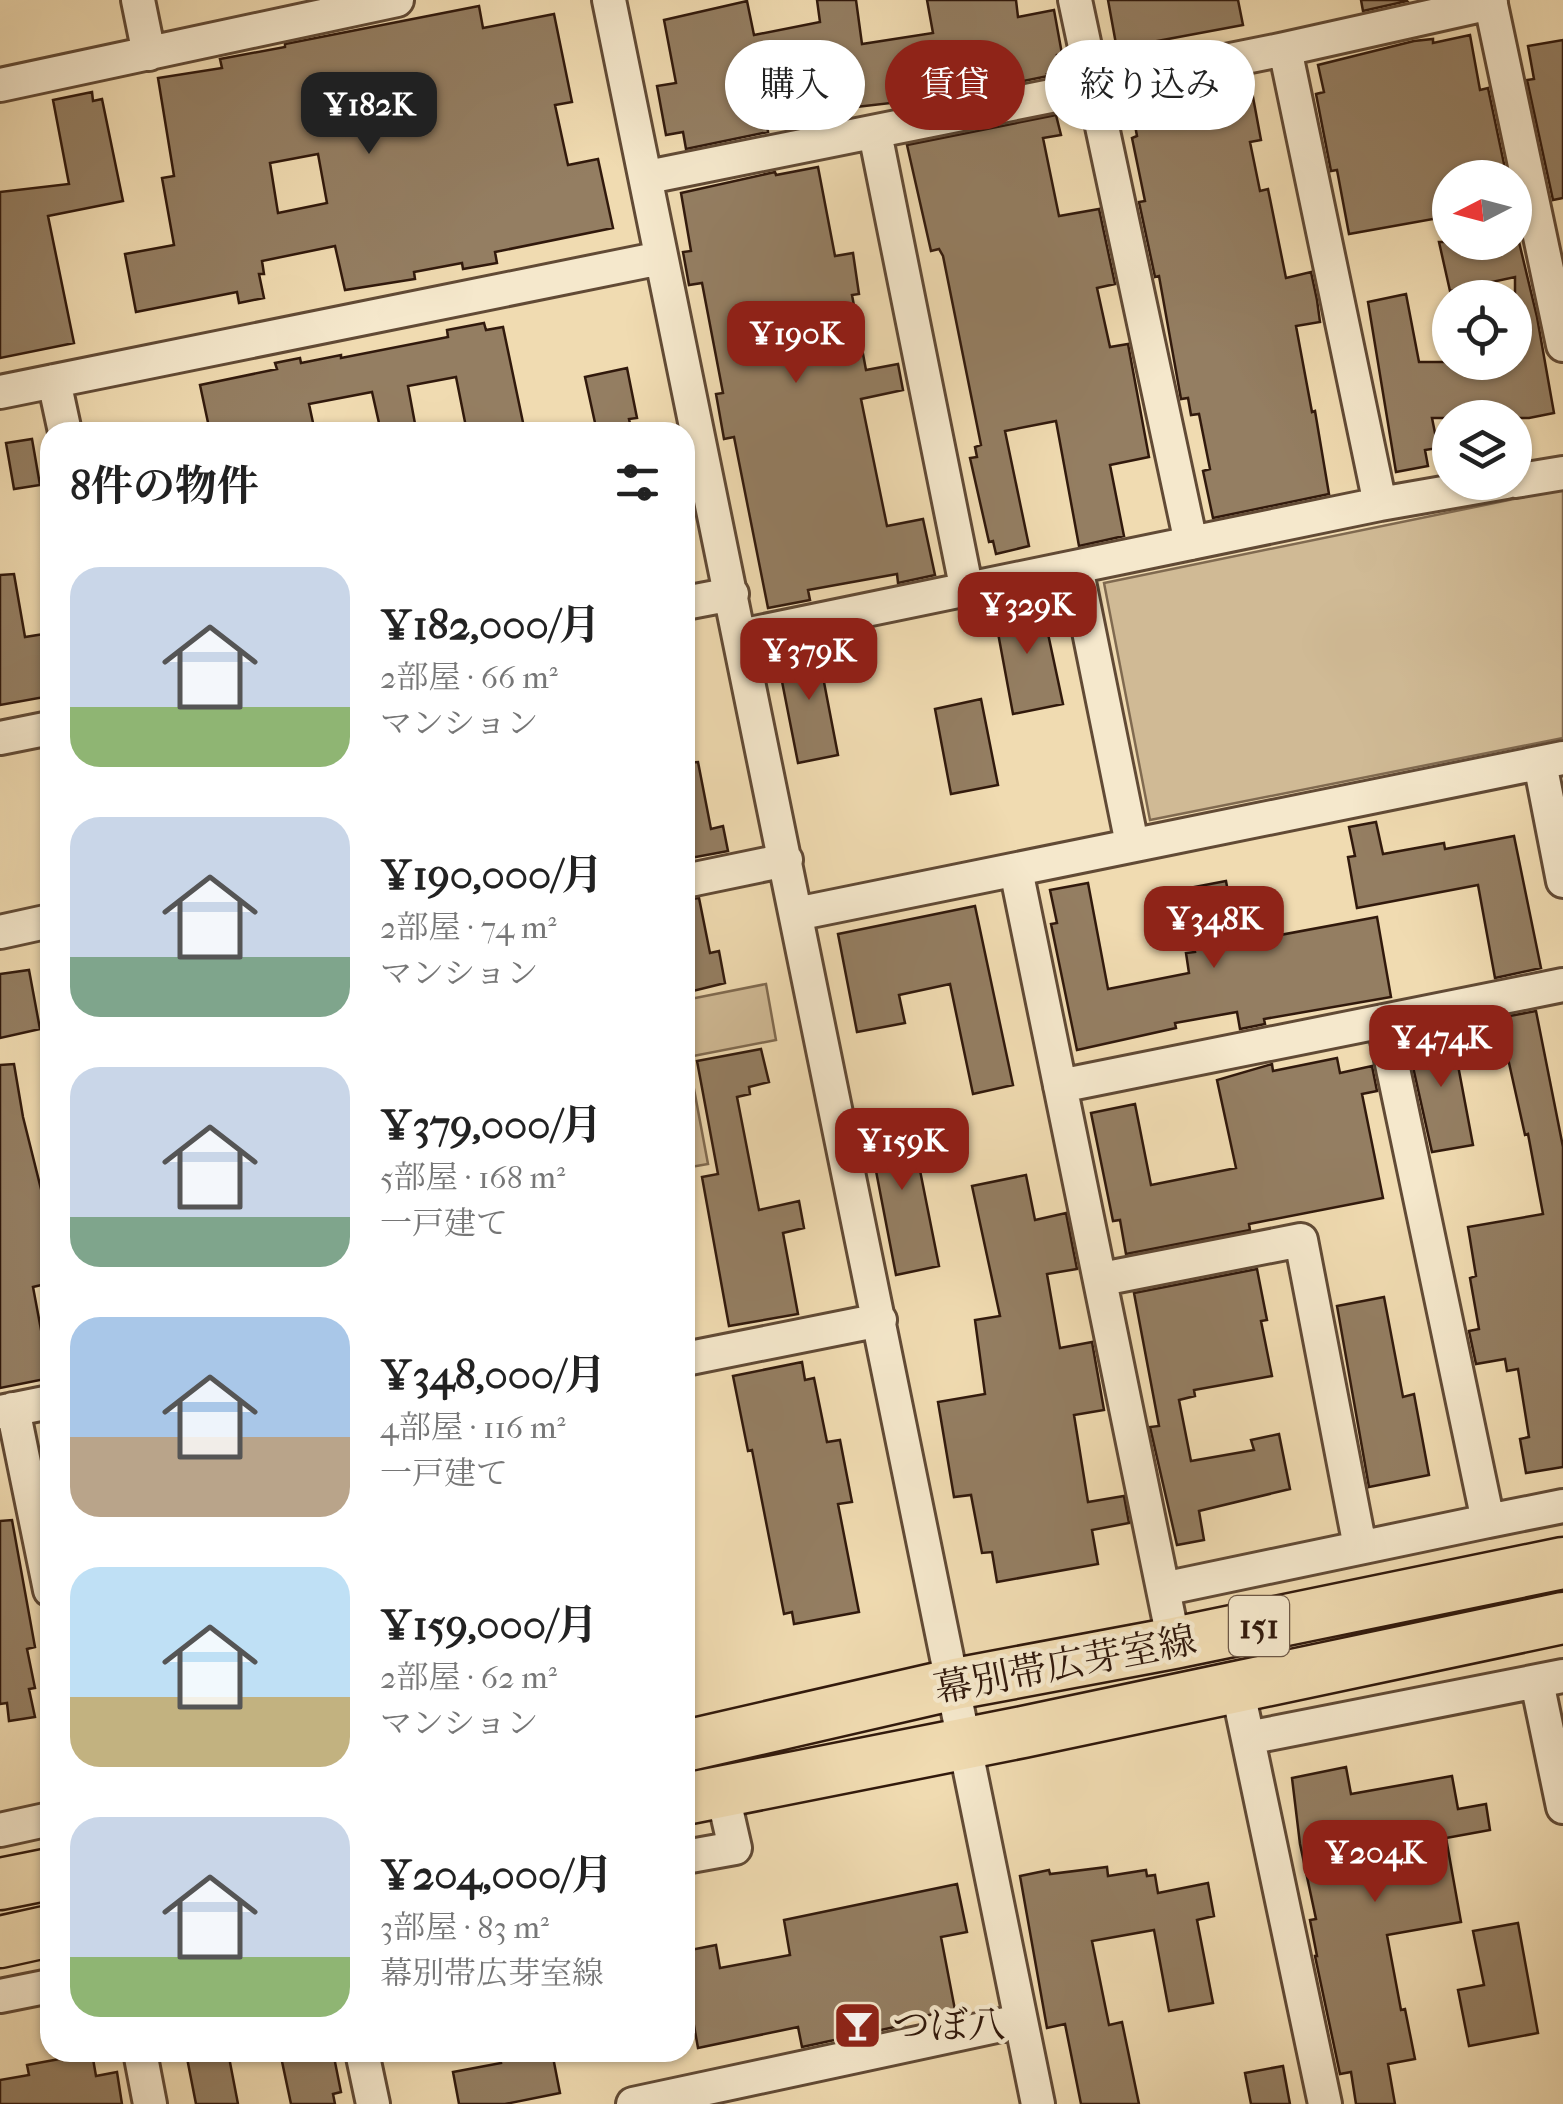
<!DOCTYPE html>
<html lang="ja">
<head>
<meta charset="utf-8">
<style>
	:root { --surface:#fff; --page:#f2f2f2; --text:#222; --muted:#767676; --accent:#8f2418 }
	body { margin:0; font-family:"IM FELL French Canon","Noto Serif JP",serif; background:var(--page); color:var(--text); height:100vh; display:flex; flex-direction:column; font-size:38px; white-space:nowrap }
	* { box-sizing:border-box; margin:0 }
	p { font-size:32px; color:var(--muted) }
	.icon { flex:none; width:55px; height:55px; fill:none; stroke:currentColor; stroke-width:2; stroke-linecap:round; stroke-linejoin:round }
	.map { position:relative; flex:1; overflow:hidden }
	.panel { position:absolute; left:40px; top:422px; width:655px; height:1640px; display:flex; flex-direction:column; background:var(--surface); border-radius:30px; box-shadow:0 2px 8px #0004 }
	.panel>* { flex:none }
	.top-card { position:absolute; left:725px; top:40px; width:688px; height:90px; display:flex; gap:20px }
	.needle { width:65px; rotate:264deg }
	.fabs { position:absolute; left:1432px; top:160px; display:grid; gap:20px }
	.fabs a { display:grid; place-items:center; width:100px; height:100px; border-radius:50%; background:var(--surface); box-shadow:0 2px 8px #0004; font-size:50px }
	.price { position:absolute; translate:-50% -85px; padding:0 22px; border-radius:20px; background:var(--accent); color:#fff; font-size:32px; line-height:65px; filter:drop-shadow(0 2px 5px #0008) }
	.price::after { content:''; position:absolute; left:50%; top:60px; width:30px; height:22px; margin-left:-15px; background:inherit; clip-path:polygon(0 0,100% 0,50% 100%) }
	.price.active { background:#222; color:#fff }
	ul { padding:0; list-style:none }
	li { display:flex; align-items:center; gap:30px; height:250px; padding:0 30px }
	li span { display:grid; place-items:center; flex:none; width:280px; height:200px; border-radius:30px; color:#555 }
	li>.icon { margin-inline-start:auto }
	span .icon { width:120px; height:120px; fill:#fffc; stroke-width:1 }
	li b { font-size:42px }
	h2 { display:flex; justify-content:space-between; align-items:center; height:120px; padding:0 30px; font-size:42px }
	.pill { padding:0 35px; border-radius:45px; background:var(--surface); box-shadow:0 2px 8px #0004; font-size:35px; line-height:90px }
	.pill.active { background:var(--accent); color:#fff }
	.map>svg:first-child { display:block }
</style>
</head>
<body>
<div class="map">
<svg width="1563" height="2104" viewBox="0 0 1563 2104">
	<rect width="100%" height="100%" fill="#f0dbb1"/>
	<filter id="stains"><feTurbulence type="fractalNoise" baseFrequency=".002" numOctaves="4"/><feColorMatrix values="0 0 0 0 .2 0 0 0 0 .09 0 0 0 0 .02 0 0 0 .5 -.17"/></filter>
	<radialGradient id="worn" r=".72"><stop offset=".6" stop-color="#630" stop-opacity="0"/><stop offset="1" stop-color="#630" stop-opacity=".3"/></radialGradient>
	<path fill="#d0ba95" stroke="#806a50" stroke-width="2.5" d="M1563 489V738L1150 820 1104 583Z
		M766 984 776 1040 688 1057 708 1164 685 1168V1000Z"/>
	<path fill="#947e62" stroke="#31190c" stroke-width="2.5" fill-rule="evenodd" d="M817 0H856L862 44 933 33 927 0H1016L1018 17 1054 10 1062 54 1057 55 1060 71 1047 74 1048 76 900 106 899 102 856 107 767 125 768 132 686 149 683 132 666 135 657 86 676 83 664 20 747 1 754 35 820 22Z
		M1108 0H1238L1243 25 1152 42 1154 49 1118 55Z
		M1361 0H1406L1407 1 1363 11Z
		M479 6 483 28 554 14 572 102 555 105 568 165 598 159 613 228 495 252 497 263 463 269 462 263 414 272 415 279 345 290 335 246 262 261 264 274H259L264 298 239 303 237 292 136 312 125 254 174 245 162 178 174 176 158 78 222 68 220 59 285 47V44ZM318 154 327 203 278 213 270 163Z
		M1470 35 1480 90 1488 88 1507 178H1450V216L1349 234 1337 170 1331 171 1316 94 1324 92 1318 65 1414 41 1433 39V43Z
		M1563 40V198L1553 200 1527 80 1534 79 1528 46Z
		M1250 81 1261 140 1250 142 1260 191 1268 189 1286 278 1311 272 1317 300 1320 322 1296 326 1312 412 1315 411 1329 494 1213 518 1203 471 1210 469 1199 414 1191 415 1188 398 1181 399 1159 276 1155 277 1139 202 1145 201 1132 138 1137 136 1131 104Z
		M92 92 93 101 102 99 123 201 48 216 74 343 0 358V192L69 184 53 100Z
		M1056 115 1061 135 1043 138 1059 216 1099 209 1115 284 1097 288 1110 347 1128 344 1149 457 1110 465 1124 536 1079 546 1056 421 1005 431 1029 546 996 554 993 541 989 542 970 458 977 457 975 447 981 445 943 256 939 249 931 251 907 145Z
		M818 167 835 256 853 253 859 294 852 295 866 370 898 364 903 390 861 399 887 526 923 519 935 575 898 583 897 574 808 590 810 600 768 608 734 437 724 439 716 394 723 393 702 283 689 285 683 252 691 251 681 193 775 172 776 175Z
		M1439 242H1519L1537 317 1554 413 1529 418H1432L1438 448 1425 450 1428 466 1396 472 1368 302 1406 294 1419 362H1515V277L1450 291Z
		M484 323 486 330 503 327 525 432H467L456 377 408 386 416 429 381 432 372 392 309 404 315 432H210L200 385 277 369 275 363 300 358 301 363 341 355V358L448 337 447 330Z
		M627 368 637 418 629 419 632 432H597L585 377Z
		M32 439 40 485 14 489 6 443Z
		M14 574 25 637 50 633V696L0 705V575Z
		M1036 597 1043 630 1047 629 1063 704 1013 714 993 606Z
		M826 646 832 676 823 677 838 755 798 763 777 656Z
		M981 699 998 785 951 794 935 709Z
		M698 762 711 829 723 826 728 851 685 859V763Z
		M1376 822 1383 854 1444 843 1445 849 1514 836 1541 968 1495 978 1478 885 1357 908 1348 857 1355 856 1349 827Z
		M1226 881 1237 943 1377 917 1391 997 1264 1019 1265 1024 1240 1029 1237 1012 1175 1023 1176 1028 1077 1050 1051 924 1057 923 1050 890 1088 883 1108 989 1189 973 1186 953 1195 952 1184 889Z
		M699 898 710 953 719 951 725 983 685 993V900Z
		M975 906 1013 1085 973 1094 950 984 899 995 905 1023 857 1032 838 934Z
		M29 970 40 1029 0 1038V974Z
		M1536 1011 1563 1147V1467L1526 1473 1520 1439 1529 1437 1518 1369 1507 1371 1505 1359 1476 1364 1469 1331 1479 1329 1470 1278 1476 1276 1468 1227 1543 1214 1528 1134 1525 1135 1499 1018Z
		M1451 1028 1473 1145 1432 1152 1411 1058H1414L1411 1042 1416 1035Z
		M761 1049 769 1082 749 1087 750 1094 737 1097 759 1210 799 1201 804 1228 783 1233 798 1314 729 1326 702 1177 718 1174 697 1061Z
		M1337 1058 1340 1073 1372 1066 1377 1091 1362 1094 1383 1198 1249 1224 1250 1230 1126 1254 1120 1220 1113 1221 1091 1113 1135 1104 1151 1185 1236 1168 1217 1080 1272 1064 1273 1071Z
		M14 1064 23 1117 50 1225V1283L33 1287 45 1351 50 1350V1378L0 1388V1065Z
		M908 1110 939 1266 896 1275 866 1119Z
		M1026 1175 1035 1220 1066 1213 1077 1269 1047 1274 1060 1348 1092 1342 1104 1410 1074 1415 1088 1502 1124 1496 1129 1523 1092 1530 1098 1564 997 1582 992 1552 982 1553 971 1495 954 1497 938 1402 985 1394 975 1320 1000 1316 972 1186Z
		M1257 1269 1267 1320 1261 1321 1272 1376 1194 1390 1195 1396 1179 1400 1191 1461 1254 1450 1251 1440 1279 1434 1290 1489 1199 1511 1204 1540 1177 1545 1150 1427 1159 1426 1134 1293Z
		M1384 1297 1403 1397 1414 1394 1429 1475 1369 1487 1337 1306Z
		M802 1362 805 1380 814 1378 827 1442 840 1440 852 1502 838 1504 859 1612 794 1624 792 1612 784 1614 752 1450 748 1451 733 1376Z
		M12 1520 35 1647 27 1649 35 1688 29 1689 35 1717 9 1721 7 1703 0 1704V1521Z
		M1346 1767 1351 1794 1452 1776 1458 1809 1486 1804 1490 1830 1446 1838 1461 1922 1387 1935 1401 2010 1405 2009 1415 2059 1388 2064 1395 2104H1356L1351 2072 1340 2074 1315 1956H1317L1310 1920 1316 1919 1300 1844 1292 1778Z
		M1107 1867 1108 1876 1146 1870 1147 1876 1155 1875 1158 1893 1208 1883 1214 1916 1197 1920 1213 2003 1169 2011 1154 1930 1092 1941 1109 2025 1122 2022 1139 2104H1081L1065 2024 1047 2028 1020 1876 1049 1870 1050 1874Z
		M957 1884 967 1932 941 1937 955 2010 903 2020 904 2025 802 2047 798 2027 698 2048 685 1975V1951L716 1945 720 1968 790 1955 784 1920Z
		M1518 1923 1538 2033 1469 2046 1458 1990 1484 1985 1473 1931Z
		M213 2052H228L238 2104H196L187 2058Z
		M280 2052H333L341 2092 333 2094 335 2104H291Z
		M499 2052H552L560 2093 505 2104H459L453 2072 501 2063Z
		M92 2053 96 2076 117 2072 122 2104H0V2080L29 2075 27 2065Z
		M1283 2066 1290 2104H1251L1245 2073Z"/>
	<g fill="none" stroke-linecap="round" stroke-linejoin="round">
		<defs>
			<path id="minor" d="M138 0 149 54
				M609 0 1038 2104
				M1075 0 1191 543
				M1490 0 1563 345
				M1285 49 1380 504
				M0 85 397 0
				M875 133 967 591
				M648 177 1285 49 1491 3
				M54 381 65 432
				M0 392 661 258
				M1515 481 1563 473
				M1076 567 1132 844
				M685 603 732 594
				M740 636 1380 504 1506 482
				M0 738 50 728
				M1540 763 1563 881
				M1016 870 1174 1643
				M685 881 786 860
				M796 914 1563 758
				M0 932 50 921
				M1060 1086 1563 985
				M1102 1279 1301 1240 1360 1547
				M685 1359 880 1320
				M13 1409 50 1590
				M0 1412 50 1402
				M1488 1521 1563 1506
				M1163 1589 1488 1521 1383 1021
				M1537 1682 1563 1807
				M1237 1687 1325 2104
				M1248 1738 1563 1676
				M0 1830 50 1819
				M685 1857 735 1848 722 1791
				M0 1996 50 1986
				M140 2052 150 2104
				M362 2052 373 2104
				M633 2104 1020 2021"/>
			<path id="primary" d="M685 1746 955 1684 1174 1643 1563 1563
				M685 1799 1023 1732 1563 1618
				M0 1884 50 1874
				M0 1942 50 1931"/>
		</defs>
		<use href="#minor" stroke="#614a35" stroke-width="38"/>
		<use href="#primary" stroke="#31190c" stroke-width="55"/>
		<use href="#minor" stroke="#f5e8cc" stroke-width="32"/>
		<use href="#primary" stroke="#f0dbb1" stroke-width="50"/>
	</g>
	<defs>
		<symbol id="bar-square" viewBox="-11 -11 22 22"><rect x="-9" y="-9" width="18" height="18" rx="4" fill="#8f2418" stroke="#f5e8cc"/><path d="M-6-5H6L.8 .8V4.5H3.5V6h-7V4.5H-.8V.8Z" fill="#fff"/></symbol>
	</defs>
	<g fill-rule="evenodd">
		<use href="#bar-square" x="830" y="1998" width="55" height="55"/>
	</g>
	<g text-anchor="middle" stroke-width="9" stroke-linejoin="round" paint-order="stroke">
		<rect fill="#f5e8cc" stroke="#6c5746" stroke-width="2.5" x="1229" y="1596" width="60" height="60" rx="8"/>
		<g font-size="35" font-weight="bold" fill="#31190c">
			<text x="1259" y="1638">151</text>
		</g>
		<g font-size="38" fill="#31190c" stroke="#f5e8cc">
			<text transform="translate(1065 1664) rotate(-11)" y="13">幕別帯広芽室線</text>
		</g>
		<g font-size="38" fill="#31190c" stroke="#f5e8cc" text-anchor="start">
			<text x="892" y="2038">つぼ八</text>
		</g>
	</g>
	<rect width="100%" height="100%" filter="url(#stains)"/>
	<rect width="100%" height="100%" fill="url(#worn)"/>
</svg>
<div class="fabs">
<a><svg class="needle" viewBox="-14 -14 28 28"><path d="M0-13l5 13h-10z" fill="#e53935"/><path d="M0 13l5-13h-10z" fill="#767676"/></svg></a>
<a><svg class="icon" aria-label="locate" viewBox="0 0 24 24"><circle cx="12" cy="12" r="6"/><path d="M12 2v4M12 18v4M2 12h4M18 12h4"/></svg></a>
<a><svg class="icon" aria-label="layers" viewBox="0 0 24 24"><path d="M12 4l9 5-9 5-9-5zM3 14l9 5 9-5"/></svg></a>
</div>
<b class="price active" style="left:369px;top:157px">¥182K</b>
<b class="price" style="left:796px;top:386px">¥190K</b>
<b class="price" style="left:1027px;top:657px">¥329K</b>
<b class="price" style="left:809px;top:703px">¥379K</b>
<b class="price" style="left:1214px;top:971px">¥348K</b>
<b class="price" style="left:1441px;top:1090px">¥474K</b>
<b class="price" style="left:902px;top:1193px">¥159K</b>
<b class="price" style="left:1375px;top:1905px">¥204K</b>
<div class="top-card">
<a class="pill">購入</a>
<a class="pill active">賃貸</a>
<a class="pill">絞り込み</a>
</div>
<section class="panel">
<h2>8件の物件<svg class="icon" aria-label="filters" viewBox="0 0 24 24"><path d="M4 7h16M4 17h16"/><circle cx="9" cy="7" r="2"/><circle cx="15" cy="17" r="2"/></svg></h2>
<ul>
<li><span style="background:linear-gradient(#c9d6e8 70%,#8fb573 0)"><svg class="icon" aria-label="home" viewBox="0 0 24 24"><path d="M3 11l9-7 9 7M6 9v11h12V9"/></svg></span><div><b>¥182,000/月</b><p>2部屋 · 66 m²</p><p>マンション</p></div></li>
<li><span style="background:linear-gradient(#c9d6e8 70%,#7fa58c 0)"><svg class="icon" aria-label="home" viewBox="0 0 24 24"><path d="M3 11l9-7 9 7M6 9v11h12V9"/></svg></span><div><b>¥190,000/月</b><p>2部屋 · 74 m²</p><p>マンション</p></div></li>
<li><span style="background:linear-gradient(#c9d6e8 75%,#7fa58c 0)"><svg class="icon" aria-label="home" viewBox="0 0 24 24"><path d="M3 11l9-7 9 7M6 9v11h12V9"/></svg></span><div><b>¥379,000/月</b><p>5部屋 · 168 m²</p><p>一戸建て</p></div></li>
<li><span style="background:linear-gradient(#a9c7e8 60%,#b9a48a 0)"><svg class="icon" aria-label="home" viewBox="0 0 24 24"><path d="M3 11l9-7 9 7M6 9v11h12V9"/></svg></span><div><b>¥348,000/月</b><p>4部屋 · 116 m²</p><p>一戸建て</p></div></li>
<li><span style="background:linear-gradient(#bfe0f5 65%,#c2b280 0)"><svg class="icon" aria-label="home" viewBox="0 0 24 24"><path d="M3 11l9-7 9 7M6 9v11h12V9"/></svg></span><div><b>¥159,000/月</b><p>2部屋 · 62 m²</p><p>マンション</p></div></li>
<li><span style="background:linear-gradient(#c9d6e8 70%,#8fb573 0)"><svg class="icon" aria-label="home" viewBox="0 0 24 24"><path d="M3 11l9-7 9 7M6 9v11h12V9"/></svg></span><div><b>¥204,000/月</b><p>3部屋 · 83 m²</p><p>幕別帯広芽室線</p></div></li>
</ul>
</section>
</div>
</body>
</html>
